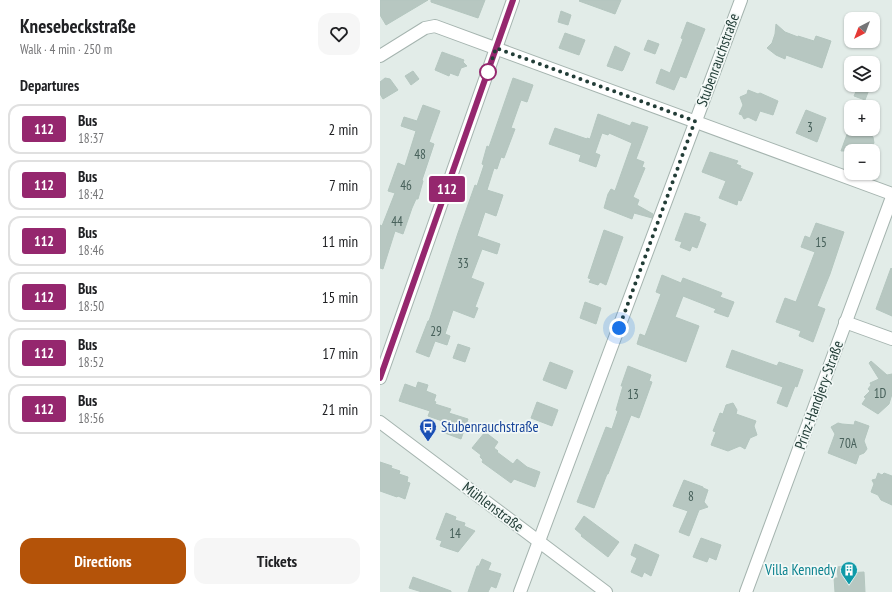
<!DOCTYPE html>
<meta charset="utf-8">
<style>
:root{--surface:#fff;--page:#f6f6f6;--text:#202124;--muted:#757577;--line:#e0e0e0;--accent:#b45309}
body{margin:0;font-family:"PT Sans Narrow",sans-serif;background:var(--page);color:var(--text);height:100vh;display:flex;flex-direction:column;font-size:15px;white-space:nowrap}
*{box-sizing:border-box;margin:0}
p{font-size:13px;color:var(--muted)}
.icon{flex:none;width:22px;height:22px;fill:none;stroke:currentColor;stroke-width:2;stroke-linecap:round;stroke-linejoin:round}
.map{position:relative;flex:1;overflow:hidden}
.side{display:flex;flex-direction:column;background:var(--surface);width:380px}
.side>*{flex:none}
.badge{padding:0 8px;border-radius:3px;font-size:14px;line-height:26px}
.needle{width:26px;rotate:222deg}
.controls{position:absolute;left:464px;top:12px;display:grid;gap:8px}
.controls a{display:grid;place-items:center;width:36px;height:36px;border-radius:8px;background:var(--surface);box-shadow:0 1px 3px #0004;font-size:20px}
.you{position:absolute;width:20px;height:20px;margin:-10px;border:3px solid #fff;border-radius:50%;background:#1a73e8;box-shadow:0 0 0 6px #1a73e833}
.map>.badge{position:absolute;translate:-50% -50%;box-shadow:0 0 0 2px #fff}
h2{padding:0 20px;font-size:15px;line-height:36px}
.round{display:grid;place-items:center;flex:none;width:42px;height:42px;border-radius:12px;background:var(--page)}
.overview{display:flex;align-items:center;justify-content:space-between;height:68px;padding:0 20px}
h1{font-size:19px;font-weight:800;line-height:30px}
.primary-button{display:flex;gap:8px;margin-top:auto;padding:8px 20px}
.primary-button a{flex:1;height:46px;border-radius:12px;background:var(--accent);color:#fff;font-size:16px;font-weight:800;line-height:46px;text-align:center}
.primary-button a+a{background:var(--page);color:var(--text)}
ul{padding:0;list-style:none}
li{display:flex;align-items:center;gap:12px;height:50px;margin:0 8px 6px;padding:0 12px;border:2px solid var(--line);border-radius:12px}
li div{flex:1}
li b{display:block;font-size:15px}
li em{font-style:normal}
li .badge{min-width:44px;font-weight:700;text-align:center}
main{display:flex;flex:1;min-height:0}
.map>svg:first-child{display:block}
</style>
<main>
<section class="side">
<div class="overview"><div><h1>Knesebeckstraße</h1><p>Walk · 4 min · 250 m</p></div><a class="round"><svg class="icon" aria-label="heart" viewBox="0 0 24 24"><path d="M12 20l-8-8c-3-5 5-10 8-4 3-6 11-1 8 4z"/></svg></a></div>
<h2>Departures</h2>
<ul>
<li><span class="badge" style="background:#95276e;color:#fff">112</span><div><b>Bus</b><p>18:37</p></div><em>2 min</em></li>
<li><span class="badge" style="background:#95276e;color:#fff">112</span><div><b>Bus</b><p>18:42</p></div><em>7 min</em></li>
<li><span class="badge" style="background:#95276e;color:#fff">112</span><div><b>Bus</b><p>18:46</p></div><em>11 min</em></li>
<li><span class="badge" style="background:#95276e;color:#fff">112</span><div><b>Bus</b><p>18:50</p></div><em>15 min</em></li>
<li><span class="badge" style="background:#95276e;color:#fff">112</span><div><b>Bus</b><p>18:52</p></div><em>17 min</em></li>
<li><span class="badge" style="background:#95276e;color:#fff">112</span><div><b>Bus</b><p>18:56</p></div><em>21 min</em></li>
</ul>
<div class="primary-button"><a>Directions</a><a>Tickets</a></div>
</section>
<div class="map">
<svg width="512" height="592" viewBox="0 0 512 592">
<rect width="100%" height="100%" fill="#e2ece8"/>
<g fill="#b7c7c1" stroke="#b4c6bf">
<path d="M0 0H48L6 25 0 15Z"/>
<path d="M51 0H105L98 18 51 2Z"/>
<path d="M200 0H241L235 14 199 1Z"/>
<path d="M181 11 191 15 188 25 178 22Z"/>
<path d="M307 22 325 29 306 78 300 76 294 90 276 83 281 69 290 73 303 39 301 38Z"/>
<path d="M396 24 405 32 418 37V36L434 41 436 36 451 41 442 68 406 55 405 59 396 55 387 48 392 43 395 34Z"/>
<path d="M185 33 205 40 199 55 179 48Z"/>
<path d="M268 40 279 44 275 54 264 50Z"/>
<path d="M235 46 250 53 243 70 242 71 227 66Z"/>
<path d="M62 52 84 60 83 62 87 66 81 68 78 76 70 73 69 76 55 70Z"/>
<path d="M33 71 39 79 31 85 25 76Z"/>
<path d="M5 78 10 79 18 90 3 99 0 94V82Z"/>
<path d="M133 78 153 85 147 102 141 100 131 128 135 129 124 158 121 157 117 169 114 168 107 190 123 195 116 216 105 212 97 236 120 244 117 254 102 249 91 278 104 283 95 307 98 308 94 318 73 310 65 334 70 336 67 345 55 341 49 357 36 352 48 321H49L78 233 95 185 97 186 104 165 102 164 107 146 109 147Z"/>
<path d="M479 85H484L490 87 485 100 474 96Z"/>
<path d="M368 90 378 94 380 93 398 101 393 115 380 111 376 121 368 117 364 119 362 115 359 114 363 105 360 97 367 94Z"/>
<path d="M43 105 60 111 49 142 54 144 42 180 43 181 38 199H36L32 208 23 234 15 231 3 269 0 268V225L2 226 15 193 8 191 18 163 25 166 36 131 21 126 24 117 37 121Z"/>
<path d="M426 110 446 118 437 142 416 133Z"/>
<path d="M218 114 250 126 252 122 268 127 256 159 264 162 262 167 265 168 253 197 259 200 257 205 273 214 272 218 254 213 252 219 224 208 228 194 231 189 235 191 252 143 229 133 228 135 222 133 215 153 220 155 216 167 199 161 201 155 169 144 175 128 207 139V138L210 139Z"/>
<path d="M469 129 478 132 479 130 483 131 484 129 493 133 492 137H493L494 143 490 148 488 147 487 151H461Z"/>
<path d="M330 152 358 161 356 164 361 166 360 168 373 173 361 201 358 200 357 205 339 198 346 181 322 172Z"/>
<path d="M305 213 320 217 319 221 326 224 317 248 312 246 310 251 300 247 302 242 295 240Z"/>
<path d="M436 223 464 232 450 274 437 306 445 309 433 342 419 336 421 331 396 322 405 298 416 302 435 252 421 247 425 236 430 238Z"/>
<path d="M224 230 243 237 226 285 220 282 218 285 209 282 211 279 208 278Z"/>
<path d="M511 268 512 269V316L496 309Z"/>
<path d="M282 275 301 283 303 278 342 293 340 297 354 302 348 317 334 312 336 309 303 296 295 317 319 326 306 362 257 344 260 334 265 336 281 294 276 292Z"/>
<path d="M205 302 221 308 216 324 200 318Z"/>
<path d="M78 344 90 348 85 362 73 358Z"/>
<path d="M352 350 397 366 399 362 423 370 417 387 415 386 407 407 397 403 403 387 346 367Z"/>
<path d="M491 361 507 375 512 374V394L509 404 498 414 482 404 486 398 484 397 490 391 488 389 491 385 490 383 499 379 489 363Z"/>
<path d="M170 362 193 371 186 389 163 380Z"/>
<path d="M248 366 271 375 269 381 272 382 259 418 251 415 228 474H227L214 508 197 502 226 427 232 429 238 411 236 410 243 386H241Z"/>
<path d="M38 382 48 385 46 391 56 395 54 401 56 402 55 404 71 409 69 413 88 419 81 439 62 432 65 422 48 416 50 411 19 401 25 384 36 388Z"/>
<path d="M157 402 178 410 172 426 151 418Z"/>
<path d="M353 403 357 410 356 414 376 421 374 426 377 435 370 438 365 449 360 446 348 451 331 445 336 432 333 431 340 413 343 414 346 405Z"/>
<path d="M475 421 489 426 484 441 487 449 484 453 479 455 476 464 448 453 455 434 451 427 458 423 462 424 474 425Z"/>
<path d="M105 432 118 442 114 448 118 451 117 452 133 464 137 459 147 467 160 472 155 487 134 479 131 483 102 462 103 460 100 457 101 455 92 448Z"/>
<path d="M0 462 12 466 11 468 20 471 19 474 28 477 27 482 30 483 25 499 18 496 17 497 0 491Z"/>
<path d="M498 473 502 475 504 473 512 476V505L501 500 498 495 491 492 494 484 492 480 496 479Z"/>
<path d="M304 480 323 487V488L328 490 324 502 328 507 319 510 309 536 299 532 308 511 293 506Z"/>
<path d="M66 513 76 517 75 520 85 523 84 526 95 531 78 552 60 546 62 541 56 539Z"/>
<path d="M204 516 239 542 228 557 201 536 202 535 195 529Z"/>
<path d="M321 538 341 545 336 560 329 557 327 562 313 557Z"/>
<path d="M255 544 279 555 271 576 264 572 262 577 251 572 257 558 251 555Z"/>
<path d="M102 559 111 563 108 570 121 574 116 588 111 586 108 592H88L97 566H99Z"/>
<path d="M467 566 468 573 484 572 485 592H455L454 578H458L457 567Z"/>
<path d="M33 577 71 591V592H42L29 588Z"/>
</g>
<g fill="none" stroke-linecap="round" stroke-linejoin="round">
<g stroke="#a5b4af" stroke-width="14">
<g id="minor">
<path d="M0 56 45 28 55 26 512 194"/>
<path d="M465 322 512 339"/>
<path d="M140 592 361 0"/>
<path d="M366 592 512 197"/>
</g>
</g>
<g stroke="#a5b4af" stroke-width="14">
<g id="tertiary">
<path d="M0 378 133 0"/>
<path d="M0 422 226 592"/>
</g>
</g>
<use href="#minor" stroke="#fff" stroke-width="12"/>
<use href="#tertiary" stroke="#fff" stroke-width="12"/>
</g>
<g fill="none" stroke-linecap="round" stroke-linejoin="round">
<g stroke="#fff" stroke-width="9">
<path id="line" d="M0 378 133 0"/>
</g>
<use href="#line" stroke="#95276e" stroke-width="6"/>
<path stroke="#223d37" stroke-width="4" stroke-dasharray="0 7.2" d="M108 72 116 48 315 121 239 328"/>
</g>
<defs>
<g id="bus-pin" transform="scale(0.9)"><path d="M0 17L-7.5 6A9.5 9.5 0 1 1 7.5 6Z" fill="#1a4fb4" stroke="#f2f8f6"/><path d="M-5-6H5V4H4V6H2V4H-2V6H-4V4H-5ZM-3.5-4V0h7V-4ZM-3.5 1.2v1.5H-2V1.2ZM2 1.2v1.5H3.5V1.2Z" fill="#fff"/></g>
<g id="building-pin" transform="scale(0.9)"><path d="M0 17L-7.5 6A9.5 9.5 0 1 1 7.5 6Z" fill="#0f9aa8" stroke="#f2f8f6"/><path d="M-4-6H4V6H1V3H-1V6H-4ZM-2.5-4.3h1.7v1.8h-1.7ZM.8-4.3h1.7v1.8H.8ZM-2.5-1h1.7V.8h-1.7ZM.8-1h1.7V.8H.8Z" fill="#fff"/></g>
</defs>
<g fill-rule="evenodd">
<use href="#bus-pin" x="48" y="427"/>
<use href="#building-pin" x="469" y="570"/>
</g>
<circle fill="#fff" stroke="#95276e" stroke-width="2" cx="108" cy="72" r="8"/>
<g text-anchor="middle" stroke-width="3.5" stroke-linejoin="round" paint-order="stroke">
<g font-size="13" fill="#47605a">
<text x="430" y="132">3</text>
<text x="40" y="159">48</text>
<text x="26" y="190">46</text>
<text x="17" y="226">44</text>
<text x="441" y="247">15</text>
<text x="83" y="268">33</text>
<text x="56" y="336">29</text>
<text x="500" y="398">1D</text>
<text x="253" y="399">13</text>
<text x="468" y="448">70A</text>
<text x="311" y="501">8</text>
<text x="75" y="538">14</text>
</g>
<g font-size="15" fill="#223d37" stroke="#f2f8f6">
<text transform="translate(338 60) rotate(-70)" y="5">Stubenrauchstraße</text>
<text transform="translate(439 395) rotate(-70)" y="5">Prinz-Handjery-Straße</text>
<text transform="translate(113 507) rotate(37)" y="5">Mühlenstraße</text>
</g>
<g font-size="15" fill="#164399" stroke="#f2f8f6" text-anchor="start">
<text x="61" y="432">Stubenrauchstraße</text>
</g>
<g font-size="15" fill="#0d838f" stroke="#f2f8f6" text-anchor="end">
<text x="456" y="575">Villa Kennedy</text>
</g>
</g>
</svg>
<div class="controls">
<a><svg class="needle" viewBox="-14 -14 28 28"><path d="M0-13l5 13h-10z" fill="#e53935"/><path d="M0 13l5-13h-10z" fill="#757577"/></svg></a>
<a><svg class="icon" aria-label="layers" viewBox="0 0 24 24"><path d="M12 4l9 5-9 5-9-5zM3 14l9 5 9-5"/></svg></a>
<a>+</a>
<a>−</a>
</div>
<div class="you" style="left:239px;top:328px"></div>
<b class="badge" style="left:67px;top:189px;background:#95276e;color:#fff">112</b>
</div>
</main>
